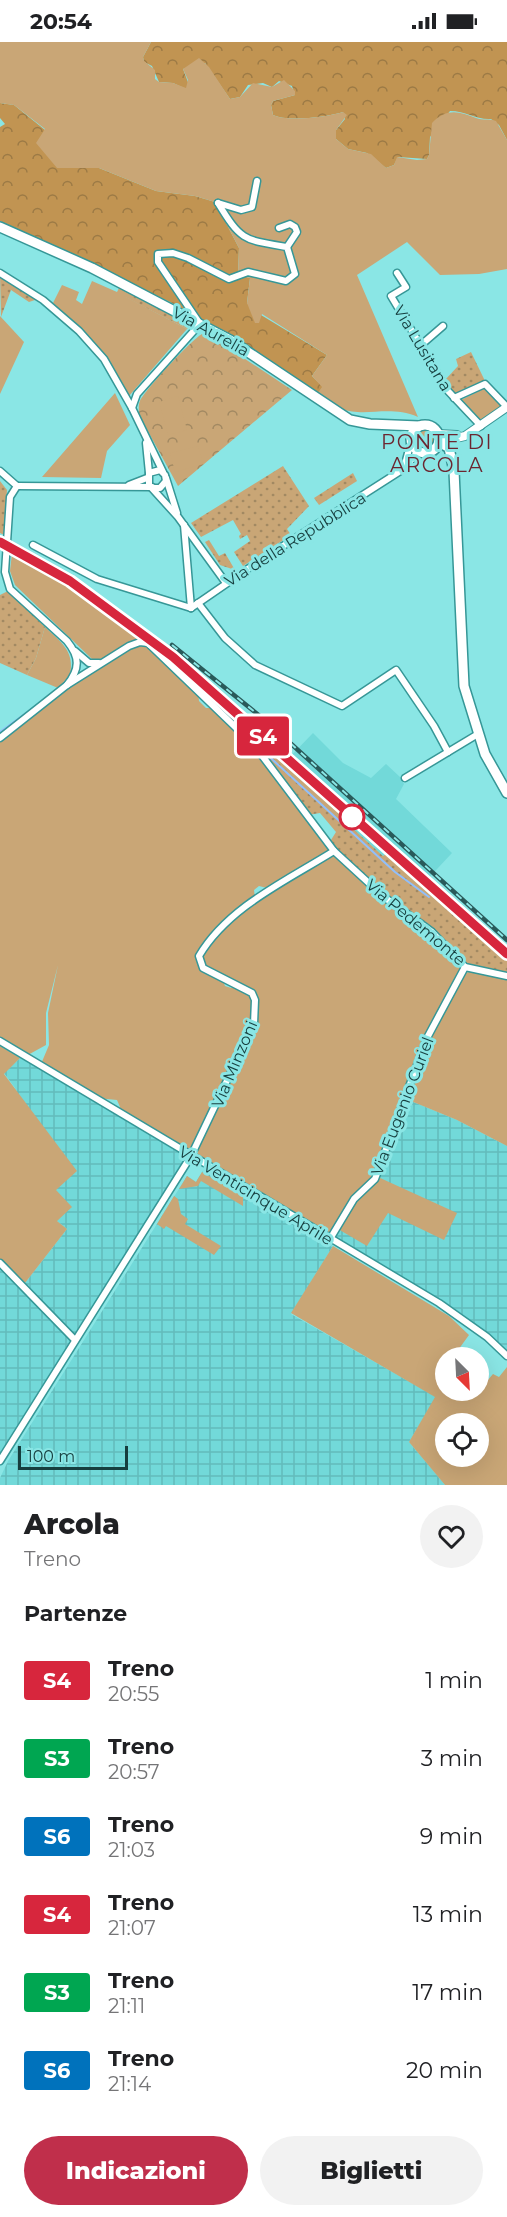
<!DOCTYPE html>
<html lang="it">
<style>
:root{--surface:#fff;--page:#f2f2f2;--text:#202124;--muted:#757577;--accent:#c02f4b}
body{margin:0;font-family:Montserrat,sans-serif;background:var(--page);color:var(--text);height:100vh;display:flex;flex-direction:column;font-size:22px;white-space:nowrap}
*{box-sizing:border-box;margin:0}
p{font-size:20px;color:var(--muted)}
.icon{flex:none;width:33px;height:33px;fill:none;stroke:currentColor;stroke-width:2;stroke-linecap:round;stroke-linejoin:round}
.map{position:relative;height:1443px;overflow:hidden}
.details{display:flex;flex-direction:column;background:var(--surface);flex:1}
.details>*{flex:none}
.badge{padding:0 12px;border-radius:4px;font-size:21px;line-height:39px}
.needle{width:39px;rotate:156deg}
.controls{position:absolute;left:435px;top:1305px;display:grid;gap:12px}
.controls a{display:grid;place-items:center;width:54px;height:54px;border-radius:50%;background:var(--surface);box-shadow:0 6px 24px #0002;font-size:30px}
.scale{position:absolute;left:18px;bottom:15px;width:110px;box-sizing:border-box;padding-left:6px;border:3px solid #163e3e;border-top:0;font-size:16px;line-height:21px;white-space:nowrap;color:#163e3e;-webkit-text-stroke:4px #8ae6e5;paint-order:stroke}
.map>.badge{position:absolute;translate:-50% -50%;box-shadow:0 0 0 3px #fff}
h2{padding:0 24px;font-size:22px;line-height:54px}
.round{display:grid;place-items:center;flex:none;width:63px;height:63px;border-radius:32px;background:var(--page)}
.head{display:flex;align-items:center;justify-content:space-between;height:102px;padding:0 24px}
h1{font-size:28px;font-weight:800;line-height:45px}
.button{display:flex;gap:12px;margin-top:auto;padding:12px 24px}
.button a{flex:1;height:69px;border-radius:36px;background:var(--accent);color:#fff;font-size:24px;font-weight:800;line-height:69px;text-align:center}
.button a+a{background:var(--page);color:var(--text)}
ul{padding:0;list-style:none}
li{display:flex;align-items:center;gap:18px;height:78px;padding:0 24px}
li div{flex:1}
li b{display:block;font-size:22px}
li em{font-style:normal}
li .badge{min-width:66px;font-weight:700;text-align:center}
.status{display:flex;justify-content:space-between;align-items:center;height:42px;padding:0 30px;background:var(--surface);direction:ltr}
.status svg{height:16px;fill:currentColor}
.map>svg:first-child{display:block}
</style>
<div class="status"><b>20:54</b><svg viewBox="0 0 49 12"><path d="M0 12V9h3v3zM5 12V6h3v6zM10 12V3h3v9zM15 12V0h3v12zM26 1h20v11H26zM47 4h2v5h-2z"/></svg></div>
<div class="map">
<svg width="507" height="1443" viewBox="0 0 507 1443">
<defs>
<pattern id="industrial-grid" width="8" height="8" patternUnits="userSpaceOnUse" patternTransform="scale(1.5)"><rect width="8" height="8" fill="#72d9d9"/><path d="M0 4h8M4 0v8" fill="none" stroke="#62bbbb"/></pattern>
<pattern id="grass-dots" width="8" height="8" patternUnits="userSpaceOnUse" patternTransform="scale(1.5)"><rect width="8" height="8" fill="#c9a676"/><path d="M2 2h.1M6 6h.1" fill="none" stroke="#a28962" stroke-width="1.8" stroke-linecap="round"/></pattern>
<pattern id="forest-crowns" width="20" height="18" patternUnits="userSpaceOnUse" patternTransform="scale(1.5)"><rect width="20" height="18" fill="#c19452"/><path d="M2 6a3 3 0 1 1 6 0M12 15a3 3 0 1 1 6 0" fill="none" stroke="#9c7a45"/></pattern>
<pattern id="park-crowns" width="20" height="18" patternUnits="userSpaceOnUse" patternTransform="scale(1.5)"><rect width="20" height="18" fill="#c9a676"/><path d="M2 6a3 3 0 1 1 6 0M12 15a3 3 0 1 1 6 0" fill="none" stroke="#a28962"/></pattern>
</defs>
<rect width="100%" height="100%" fill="#8ae6e5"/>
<path fill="#72d9d9" d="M313 691 343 721 371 736 386 722 400 735 404 742 396 757 452 811 422 843 385 812 383 814 338 774 342 770 286 719Z"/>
<g fill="url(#industrial-grid)">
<path d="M20 1016H25L188 1114 0 1415V1217L25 1241 67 1187 57 1179 56 1148 15 1046 4 1031Z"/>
<path d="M406 1057 457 1078 507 1104V1309L465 1274 442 1258 333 1196 377 1138Z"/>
<path d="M205 1125 333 1204 291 1272 436 1355 409 1400 445 1443H0V1436L8 1419 187 1134 196 1140Z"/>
</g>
<g fill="url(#grass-dots)">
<path d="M0 233 38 257 29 260 11 248 1 275Z"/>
<path d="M127 248 191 283 187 287 123 254Z"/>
<path d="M471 310 485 339 455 354 447 347 445 338 458 324 456 317Z"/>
<circle cx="425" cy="397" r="14"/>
<path d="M283 424 309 464 287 487 291 493 243 524 234 510 250 499 247 493 240 497 239 494 241 492 233 478 201 495 191 481Z"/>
<path d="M353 431 357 439 319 463 314 456Z"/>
<path d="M0 439 7 448 4 493 0 491Z"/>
<path d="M209 498 219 514 225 511 235 528 220 523 205 500Z"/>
<path d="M8 549 45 585 36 616 27 633 0 621V553Z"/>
<path d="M209 651 342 770 339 774 383 814 386 812 507 916V931L466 922 443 897 385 854 338 811 331 798 336 790 320 771 308 773 206 654Z"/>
</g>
<g fill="url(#forest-crowns)">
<path d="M151 0H507V98L499 83 491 77C476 78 466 69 450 69L430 95 429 113 427 117 398 115 394 123 386 126 367 111 348 107 336 97V88L345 77 343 70C328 75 287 80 273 73L271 63 273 59 295 53 292 44 279 39 272 45 263 41 248 43 240 55 230 57 205 21 183 27 189 43 186 47 173 41 159 40 152 24 144 20 143 15Z"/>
<path d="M0 61 14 63 45 88 57 125 99 126 156 149 195 154 215 160 239 206 238 233 250 236 247 261 261 273 327 313 312 334 323 345 318 351 241 299 170 260 0 179V85L5 82 0 76Z"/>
</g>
<path fill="url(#park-crowns)" d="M202 292 209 293 292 348 178 444 139 373C139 369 138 363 140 359 145 348 191 298 202 292Z"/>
<g fill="#c9a676" fill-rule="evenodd">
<path d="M0 0H151L143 15 144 19 155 28V37L159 40 173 41 186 46 188 38 183 27 199 16 209 25 230 57 240 55 253 41 272 45 284 38 295 49V53L273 59 271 63 273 73C287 80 328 75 343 70L347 73 336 88V97L348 107 371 112 386 126 394 123 397 115 417 118 427 117 429 113 432 81C446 66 459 69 476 76 483 79 489 76 496 79L507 98V227L479 232 440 233 407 200 357 233 418 375C380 359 352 386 318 351L322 345 312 334 327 313 262 272 259 281H255L247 261 250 236 238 233 239 206 215 160 195 154 156 149 99 126H57L36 101 45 87 14 63 0 61Z"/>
<path d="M92 239 117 250 120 244 127 248 124 254 187 287 129 354 91 298 53 261 62 243 79 250 76 258 82 262Z"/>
<path d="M0 274 24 300 0 352Z"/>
<path d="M487 345 503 363 479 380 459 359Z"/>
<path d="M115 351 130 383 107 409 101 436 42 435Z"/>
<path d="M178 354 187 388 168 393 159 360Z"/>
<path d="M198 404 203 422 175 430 170 411Z"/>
<path d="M12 511 74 545 143 596C126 602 111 617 93 618L15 543 10 529Z"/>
<path d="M45 585C61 600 75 609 70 633L58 646 27 633 36 616Z"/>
<path d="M144 601 198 650 199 659 206 666H215L253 704 332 809 271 847 259 844 254 848 255 856 197 914 202 927 223 938 225 944 231 946 236 944C258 956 254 959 253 982L191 1113 117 1069 120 1065 117 1058 97 1056 41 1022 49 1003 48 971 58 923 46 971V1003L26 1014 0 998V698L68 644 129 605Z"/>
<path d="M334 811 432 891 464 925 426 995 371 1136 329 1195 193 1114 255 983 253 951 204 925 200 915C229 866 287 839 334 811Z"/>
<path d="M476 929 507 936V1104L457 1078 406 1057 429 997 464 931Z"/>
<path d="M0 1004 20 1016 4 1032 77 1129 56 1148 72 1165 57 1179 67 1187 25 1241 0 1217Z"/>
<path d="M202 1130 243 1154V1164L201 1139 198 1144 179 1147 187 1134 196 1140Z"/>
<path d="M378 1135 457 1171 444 1198 388 1171 367 1204 338 1187 356 1158Z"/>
<path d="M174 1154 178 1157 181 1172 188 1177 185 1182 221 1204 214 1213 166 1184 164 1187 157 1182Z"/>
<path d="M333 1204 449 1274 469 1293 453 1315 446 1316V1348H478L479 1333 487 1339 493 1332 499 1335 507 1325V1443H445L409 1400 435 1355 291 1271ZM446 1382H478V1414H446Z"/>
</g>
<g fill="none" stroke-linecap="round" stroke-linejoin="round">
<g stroke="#90bffb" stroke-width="2">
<path d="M0 690 40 661"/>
<path d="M262 708 395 830 429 855"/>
</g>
<g stroke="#369797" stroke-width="9">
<g id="minor">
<path d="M218 161 241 168 252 165 257 139"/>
<path d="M279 186 290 182 295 185 297 190 287 205"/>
<path d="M0 231 43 258 79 289 104 317 132 366 163 430"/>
<path d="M397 231 406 245 391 254 448 349 481 384"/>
<path d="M421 303 443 284"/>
<path d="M454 356 485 342 507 365"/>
<path d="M132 366 137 352 200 282 158 220V212L173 211 188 216 229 237 248 230 286 239 295 232 287 205C244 198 241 199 218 161"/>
<path d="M146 401 149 431"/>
<path d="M405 422 411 400"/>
<path d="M0 429 17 444"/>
<path d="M166 436 177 471"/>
<path d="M129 443 147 436"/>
<path d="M17 444 152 445"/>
<path d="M154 446H160L166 439 165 433 160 428 149 431V443L178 475 226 541"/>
<path d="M184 483 191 566"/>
<path d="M33 503 97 537 191 566"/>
<path d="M198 561 225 596 255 623 342 664 396 628 434 684 448 710"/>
<path d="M191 566 258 520 405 426 418 409"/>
<path d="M75 609 89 621H99"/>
<path d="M67 643 129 604 140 600 148 601 254 703 334 809 384 855 432 890 465 925 507 934"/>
<path d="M0 696 67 643C80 627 80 615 67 599L10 547 5 530 10 455 17 444"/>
<path d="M405 736 478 692"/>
<path d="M0 999 439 1261 487 1295 507 1314"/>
<path d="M330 1197 354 1157 375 1137 427 996 465 925"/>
<path d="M0 1221 75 1298"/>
<path d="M0 1419 191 1114 254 982 255 958 252 951 203 926 199 914C228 865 286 839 334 809"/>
</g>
</g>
<g stroke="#369797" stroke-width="10">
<g id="tertiary">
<path d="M438 392 457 393"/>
<path d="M439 400 465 394 507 365"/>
</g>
</g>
<g stroke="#369797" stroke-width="12">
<g id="primary">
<path d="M0 185 92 226 230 298 350 378 370 382 419 384"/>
<circle cx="425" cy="397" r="14"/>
<path d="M439 400 449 406 454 429 464 644 485 712 507 751"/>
</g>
</g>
<use href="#minor" stroke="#fff" stroke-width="6"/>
<use href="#tertiary" stroke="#fff" stroke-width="8"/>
<use href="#primary" stroke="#fff" stroke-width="9"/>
<g stroke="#295a5a" stroke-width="4.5">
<g id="rail">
<path d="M0 500 70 539 173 615 507 912"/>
<path d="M172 603 266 679 507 898"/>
</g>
</g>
<use href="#rail" stroke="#8ae6e5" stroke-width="2" stroke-dasharray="7" stroke-linecap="butt"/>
</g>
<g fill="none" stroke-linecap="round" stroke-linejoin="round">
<g stroke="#fff" stroke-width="14">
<path id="line" d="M0 500 70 539 173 615 507 912"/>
</g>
<use href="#line" stroke="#d7263d" stroke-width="9"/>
</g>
<circle fill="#fff" stroke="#d7263d" stroke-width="3" cx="352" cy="775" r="12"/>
<g text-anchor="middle" stroke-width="6" stroke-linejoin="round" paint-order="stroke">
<g font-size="16" fill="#163e3e" stroke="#8ae6e5">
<text transform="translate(211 289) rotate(29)" y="6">Via Aurelia</text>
<text transform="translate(423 306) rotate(59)" y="6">Via Lusitana</text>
<text transform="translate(295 497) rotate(-32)" y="6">Via della Repubblica</text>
<text transform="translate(416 880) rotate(40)" y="6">Via Pedemonte</text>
<text transform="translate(234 1022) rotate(-67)" y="6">Via Minzoni</text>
<text transform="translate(402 1064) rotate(-69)" y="6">Via Eugenio Curiel</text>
<text transform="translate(256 1153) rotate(31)" y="6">Via Venticinque Aprile</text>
</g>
<g font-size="20" letter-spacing="1.5" fill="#6c2630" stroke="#8ae6e5">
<text x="437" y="407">PONTE DI<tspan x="437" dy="23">ARCOLA</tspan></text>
</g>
</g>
</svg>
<div class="controls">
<a><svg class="needle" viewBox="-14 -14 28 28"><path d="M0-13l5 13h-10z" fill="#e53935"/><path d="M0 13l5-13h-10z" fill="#757577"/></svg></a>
<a><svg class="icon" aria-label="locate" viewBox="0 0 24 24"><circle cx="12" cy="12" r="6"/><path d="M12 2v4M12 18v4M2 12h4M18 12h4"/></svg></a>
</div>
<div class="scale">100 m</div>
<b class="badge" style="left:263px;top:694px;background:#d7263d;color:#fff">S4</b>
</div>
<section class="details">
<div class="head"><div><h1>Arcola</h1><p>Treno</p></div><a class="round"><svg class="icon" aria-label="heart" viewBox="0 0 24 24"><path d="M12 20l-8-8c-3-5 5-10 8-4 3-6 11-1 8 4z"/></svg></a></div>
<h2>Partenze</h2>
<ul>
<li><span class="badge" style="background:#d7263d;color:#fff">S4</span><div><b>Treno</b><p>20:55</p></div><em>1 min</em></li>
<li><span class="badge" style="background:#00a651;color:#fff">S3</span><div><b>Treno</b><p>20:57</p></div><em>3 min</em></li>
<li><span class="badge" style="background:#0072bc;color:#fff">S6</span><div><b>Treno</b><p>21:03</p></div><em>9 min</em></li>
<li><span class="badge" style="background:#d7263d;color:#fff">S4</span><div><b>Treno</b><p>21:07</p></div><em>13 min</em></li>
<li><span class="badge" style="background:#00a651;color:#fff">S3</span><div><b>Treno</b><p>21:11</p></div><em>17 min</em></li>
<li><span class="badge" style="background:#0072bc;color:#fff">S6</span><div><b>Treno</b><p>21:14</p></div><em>20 min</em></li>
</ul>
<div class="button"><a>Indicazioni</a><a>Biglietti</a></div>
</section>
